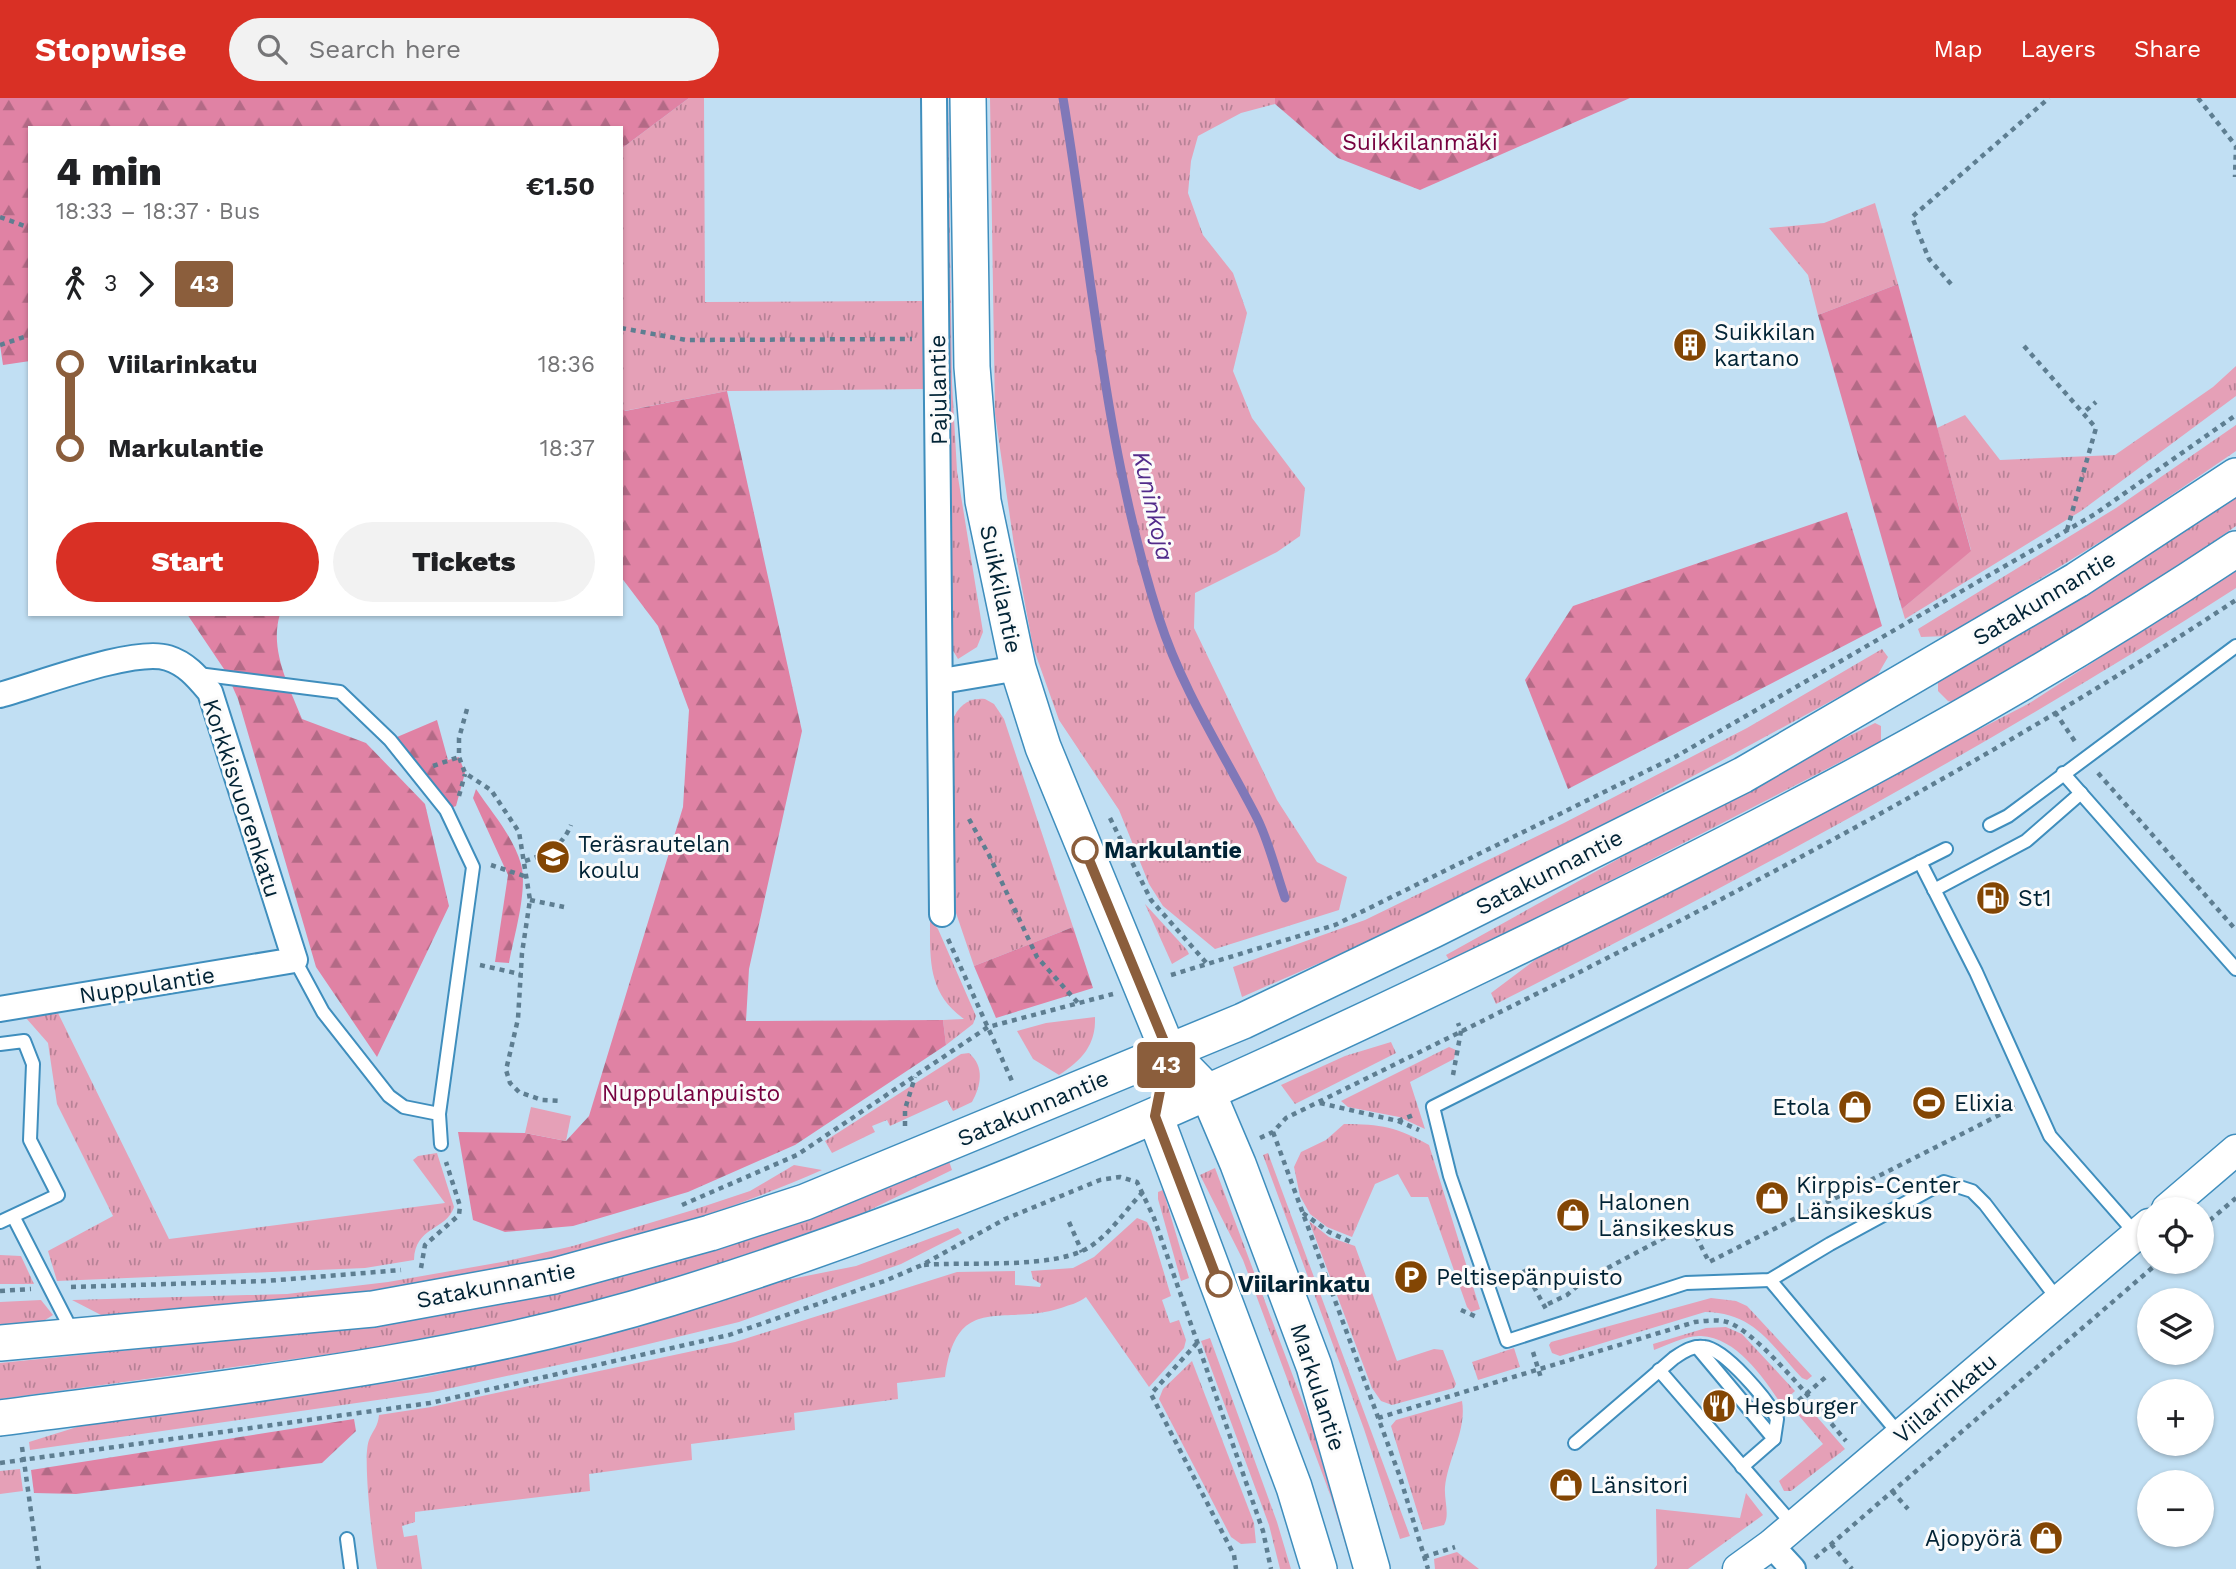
<!DOCTYPE html>
<meta charset="utf-8">
<style>
:root{--surface:#fff;--page:#f2f2f2;--text:#202124;--muted:#757577;--accent:#d93025}
body{margin:0;font-family:"Work Sans",sans-serif;background:var(--page);color:var(--text);height:100vh;display:flex;flex-direction:column;font-size:26px;white-space:nowrap}
*{box-sizing:border-box;margin:0}
p{font-size:23px;color:var(--muted)}
.icon{flex:none;width:38px;height:38px;fill:none;stroke:currentColor;stroke-width:2;stroke-linecap:round;stroke-linejoin:round}
.map{position:relative;flex:1;overflow:hidden}
.details{position:absolute;left:28px;top:28px;width:595px;height:490px;display:flex;flex-direction:column;background:var(--surface);border-radius:0px;box-shadow:0 2px 5px #0004}
.details>*{flex:none}
.badge{padding:0 14px;border-radius:5px;font-size:24px;line-height:46px}
.controls{position:absolute;left:2137px;top:1099px;display:grid;gap:14px}
.controls a{display:grid;place-items:center;width:77px;height:77px;border-radius:50%;background:var(--surface);box-shadow:0 2px 5px #0004;font-size:35px}
.map>.badge{position:absolute;translate:-50% -50%;box-shadow:0 0 0 4px #fff}
.legs{display:flex;align-items:center;gap:10px;height:77px;padding:0 28px;font-size:23px}
.legs p{margin-inline-start:auto}
.overview{display:flex;align-items:center;justify-content:space-between;height:119px;padding:0 28px}
h1{font-size:38px;font-weight:800;line-height:52px}
.cta{display:flex;gap:14px;margin-top:auto;padding:14px 28px}
.cta a{flex:1;height:80px;border-radius:42px;background:var(--accent);color:#fff;font-size:28px;font-weight:800;line-height:80px;text-align:center}
.cta a+a{background:var(--page);color:var(--text)}
ul{padding:0 28px;list-style:none}
li{display:flex;align-items:center;gap:24px;height:84px;font-size:26px}
li i{display:grid;place-items:center;width:10px;height:100%;margin:0 9px;background:currentColor}
li i::after{content:'';width:18px;height:18px;margin:-9px;border:5px solid;border-radius:50%;background:var(--surface)}
li p{margin-inline-start:auto}
li:first-child i{background:linear-gradient(#0000 50%,currentColor 0)}
li:last-child i{background:linear-gradient(currentColor 50%,#0000 0)}
header{display:flex;align-items:center;gap:42px;box-sizing:border-box;height:98px;padding:0 35px;background:var(--accent);color:#fff}
header strong{font-size:33px}
nav{display:flex;gap:38px;margin-inline-start:auto;font-size:24px}
.search{width:490px;height:63px;background:var(--page);display:flex;align-items:center;gap:18px;box-sizing:border-box;padding:0 24px;border-radius:38px;color:var(--muted);font-size:26px}
.map>svg:first-child{display:block}
</style>
<header>
<strong>Stopwise</strong>
<div class="search"><svg class="icon" aria-label="search" viewBox="0 0 24 24"><circle cx="10" cy="10" r="6"/><path d="M15 15l6 6"/></svg>Search here</div>
<nav><a>Map</a><a>Layers</a><a>Share</a></nav>
</header>
<div class="map">
<svg width="2236" height="1471" viewBox="0 0 2236 1471">
<defs>
<pattern id="grass-tufts" width="24" height="20" patternUnits="userSpaceOnUse" patternTransform="scale(1.75)"><rect width="24" height="20" fill="#e5a0b7"/><path d="M3 7l-1-3M5 7V3M7 7l1-3M15 17l-1-3M17 17v-4M19 17l1-3" fill="none" stroke="#b78296"/></pattern>
<pattern id="forest-firs" width="22" height="20" patternUnits="userSpaceOnUse" patternTransform="scale(1.75)"><rect width="22" height="20" fill="#e082a4"/><path d="M5 1l3.5 6h-7zM16 11l3.5 6h-7z" fill="#b36a86"/></pattern>
</defs>
<rect width="100%" height="100%" fill="#c1dff3"/>
<g fill="url(#grass-tufts)">
<path d="M689 0H704L705 204 924 203 925 291 727 293 624 313 621 310V51Z"/>
<path d="M939 0H948L952 285 957 373 983 534 977 549 958 561 949 546Z"/>
<path d="M990 0H1275V6L1241 15 1198 38 1191 63 1188 95 1203 137 1233 175 1247 215 1233 273 1252 320 1305 390 1300 438 1277 454 1195 495 1194 530 1277 702 1317 764 1347 779 1339 812 1215 851 1163 808 1149 786 1119 712 1059 622 1033 549 1014 447 995 316Z"/>
<path d="M1875 105 1898 186 1818 217 1808 177 1769 130 1824 125Z"/>
<path d="M2236 268V298L2081 413 1905 521 1902 511 1971 452 1937 330 1965 317 2000 362 2115 357 2213 289Z"/>
<path d="M2236 327V353L2129 426 1947 538 1921 539 1918 531 2116 410Z"/>
<path d="M2236 393V428L2099 523 1958 606 1948 603 1938 593V584L2081 498Z"/>
<path d="M2236 472V490C1997 644 1749 778 1496 906L1491 895 1539 859 2028 606Z"/>
<path d="M1882 551 1888 559 1877 578 1583 738 1372 842 1242 899 1233 869 1365 822 1564 725 1747 630Z"/>
<path d="M985 601 994 606 1004 621 1073 829 974 868 955 812 952 623C958 608 969 599 985 601Z"/>
<path d="M1875 625 1881 628V643L1451 865 1446 857 1749 688Z"/>
<path d="M1145 806 1187 852 1189 856 1172 866Z"/>
<path d="M930 822 938 831 976 918 973 926 946 947 943 922 964 921C928 895 930 863 930 822Z"/>
<path d="M58 915 169 1141 445 1105 413 1062 418 1058 437 1055 454 1109C446 1133 415 1128 414 1162L365 1170 57 1183 48 1153 113 1118 57 1006 48 945 26 920Z"/>
<path d="M1095 919C1096 947 1082 962 1059 977L1033 961 1017 933 1046 925Z"/>
<path d="M1391 944 1396 955 1295 1006 1281 987 1345 958Z"/>
<path d="M1449 949 1456 952 1454 961 1410 984 1425 1031 1399 1019 1348 1009 1341 1003Z"/>
<path d="M969 955C985 969 981 988 972 1004L953 1013 947 1002 890 1028 887 1022 872 1028 875 1034 832 1055 825 1043 961 956Z"/>
<path d="M1344 1026C1381 1026 1397 1029 1429 1047L1480 1211 1471 1214 1467 1209 1428 1099H1411L1398 1076 1375 1086 1352 1139 1327 1129 1310 1116 1300 1098 1294 1069 1301 1054 1326 1042Z"/>
<path d="M1268 1055 1410 1438 1400 1441 1364 1331 1263 1057Z"/>
<path d="M949 1063 952 1072 845 1124 701 1173 568 1211 389 1248 0 1301V1265L388 1226 475 1211 628 1176 694 1157Z"/>
<path d="M794 1067 822 1072C684 1133 538 1169 388 1192 300 1206 208 1210 119 1220L101 1217 72 1202 287 1196 388 1184 502 1164 573 1148 693 1112 750 1093Z"/>
<path d="M1215 1070 1333 1385 1360 1471H1353L1331 1399 1243 1162 1200 1077Z"/>
<path d="M1163 1092 1189 1180 1181 1183 1158 1101V1094Z"/>
<path d="M1137 1120 1147 1124 1151 1132 1171 1198 1162 1202 1170 1225 1179 1222 1186 1242 1184 1250 1149 1289 1086 1199C1079 1205 1069 1207 1061 1210 1002 1229 957 1193 945 1279L897 1285 898 1301 794 1315 795 1332 691 1346 692 1362 589 1376 590 1393 415 1414V1424L402 1428 404 1439 417 1437 422 1471H377C373 1449 362 1359 369 1342 373 1332 378 1329 379 1317L431 1309 735 1244 957 1174 1015 1173V1187L1040 1189 1041 1186 1033 1181 1031 1173 1073 1170 1094 1159Z"/>
<path d="M1309 1123 1329 1139 1355 1148 1397 1263 1434 1251 1443 1252 1456 1286 1454 1290 1392 1307 1381 1303 1372 1290Z"/>
<path d="M958 1130 962 1135 901 1166 739 1224 595 1259 433 1294 30 1352 29 1344 93 1324 416 1281 577 1246 781 1183 856 1168Z"/>
<path d="M0 1157 21 1158 34 1186H0Z"/>
<path d="M1711 1200 1736 1203 1747 1208 1812 1278 1807 1282 1802 1280C1770 1246 1755 1215 1705 1214L1560 1258 1552 1255 1549 1247 1551 1244Z"/>
<path d="M41 1202 53 1217 42 1224 0 1227V1204Z"/>
<path d="M1726 1229 1742 1236 1795 1293 1781 1306C1763 1279 1737 1240 1701 1238 1686 1237 1668 1247 1654 1252L1653 1246 1706 1230Z"/>
<path d="M1210 1240 1277 1424 1291 1471H1280L1269 1427 1201 1243Z"/>
<path d="M1514 1250 1520 1269 1478 1282 1472 1264Z"/>
<path d="M1192 1263 1254 1425 1256 1445 1241 1446 1231 1439 1159 1301 1163 1291Z"/>
<path d="M1462 1303C1467 1332 1448 1360 1445 1389 1444 1402 1450 1417 1444 1427L1423 1432 1391 1328 1396 1322Z"/>
<path d="M1804 1304 1845 1351 1791 1393H1784L1779 1383 1823 1346 1795 1313Z"/>
<path d="M20 1371 23 1393 0 1396V1373Z"/>
<path d="M1746 1395 1763 1417 1688 1471H1654L1657 1467 1656 1411 1740 1420Z"/>
<path d="M1457 1454 1479 1471H1435L1434 1461Z"/>
</g>
<g fill="url(#forest-firs)">
<path d="M0 0H689L621 51V30H30V263L3 267 0 247Z"/>
<path d="M1275 0H1630L1420 92 1338 60 1275 6Z"/>
<path d="M1898 186 1971 453 1902 511 1818 217Z"/>
<path d="M727 293 802 633 749 871 746 923 943 922 946 947 795 1047 688 1094 573 1128 505 1134 473 1122 458 1034 525 1035 566 1043 589 1018 683 709 689 612 658 528 621 479V310L625 313Z"/>
<path d="M1847 414 1882 528 1568 691 1525 582 1573 508Z"/>
<path d="M187 516H280C269 552 289 588 302 621L366 645 425 706 449 808 377 959 316 869 238 601 226 574Z"/>
<path d="M437 622 448 662 459 659 465 675 456 708 446 712 390 642Z"/>
<path d="M476 691C492 715 513 738 521 766 528 792 514 838 509 865L495 864 508 777 473 700Z"/>
<path d="M1073 829 1093 890 996 920 974 868Z"/>
<path d="M354 1321 356 1333 322 1365 76 1396 34 1395 31 1372Z"/>
</g>
<path fill="#e5a0b7" d="M531 1009 571 1018 566 1043 525 1035Z"/>
<g fill="none" stroke-linecap="round" stroke-linejoin="round">
<path stroke="#8078b8" stroke-width="9" d="M1063 0C1092 173 1105 353 1159 520 1182 592 1223 654 1257 720 1269 744 1276 774 1285 800"/>
<g stroke="#3f8ebd" stroke-width="16">
<g id="service">
<path d="M198 576 340 594 390 642 446 712 473 769 439 1016"/>
<path d="M2063 675 2236 871"/>
<path d="M1990 727 2008 718 2236 548"/>
<path d="M1946 751 1433 1009 1450 1078 1507 1243 1686 1185 1770 1182 1830 1146 1944 1084 1972 1093 1985 1106 2059 1203"/>
<path d="M1920 764 1976 874 2050 1038 2137 1137"/>
<path d="M1934 792 2026 743 2081 695"/>
<path d="M295 862 323 914 389 998 404 1009 439 1016 441 1046"/>
<path d="M0 946 24 943 33 966 30 1042 58 1097 0 1124"/>
<path d="M14 1120 73 1235"/>
<path d="M1770 1182 1900 1337"/>
<path d="M1697 1249 1774 1341"/>
<path d="M1659 1272 1794 1428"/>
<path d="M1575 1345 1674 1260C1683 1254 1693 1247 1704 1249 1725 1251 1768 1302 1777 1321L1774 1341 1742 1369"/>
<path d="M347 1441 351 1471"/>
</g>
</g>
<g stroke="#3f8ebd" stroke-width="28">
<g id="minor">
<path d="M934 0 942 816"/>
<path d="M942 583 1018 570"/>
<path d="M0 597C37 587 135 549 168 560 187 566 198 580 210 594L295 862 0 911"/>
<path d="M1771 1447 1793 1471"/>
</g>
</g>
<g stroke="#3f8ebd" stroke-width="33">
<g id="tertiary">
<path d="M2167 1111 2236 1052"/>
<path d="M1738 1471 1771 1447 2149 1126"/>
</g>
</g>
<g stroke="#3f8ebd" stroke-width="38">
<g id="secondary">
<path d="M968 0 972 269 983 403 1018 570 1043 649 1168 953 1207 993 1238 1066 1314 1268 1372 1471"/>
<path d="M1155 1018 1294 1389 1319 1471"/>
<path d="M0 1245 373 1211 554 1178 710 1135 805 1104 1243 923 1433 832 1743 677 2077 482 2236 378"/>
<path d="M0 1320C224 1290 453 1267 670 1200 953 1113 1224 991 1491 862 1747 739 1999 609 2236 451"/>
</g>
</g>
<g stroke="#5e7e91" stroke-width="4.5" stroke-dasharray="5 5" stroke-linecap="butt">
<path d="M2198 0 2236 48 2235 79"/>
<path d="M0 119 30 130"/>
<path d="M1951 186 1929 161 1912 119 2049 0"/>
<path d="M621 230 686 242 912 241"/>
<path d="M0 247 30 237"/>
<path d="M2024 248 2083 315"/>
<path d="M2067 432 2096 330 2083 315 2096 304"/>
<path d="M467 611 459 640V659L465 675 491 692 519 734 530 802 522 855 518 921 506 972 510 985 519 994 542 1002 560 1003"/>
<path d="M2055 614 2076 645"/>
<path d="M433 668 459 659"/>
<path d="M2098 675 2236 832"/>
<path d="M459 698 465 676"/>
<path d="M1110 720 1151 802 1209 868"/>
<path d="M969 721 989 757 1037 859 1078 905"/>
<path d="M525 763C547 756 562 749 571 727"/>
<path d="M491 767 527 779"/>
<path d="M530 802 564 809"/>
<path d="M948 841 1012 983"/>
<path d="M480 867 520 876"/>
<path d="M1171 877 1335 827 1675 659 2095 416 2236 317"/>
<path d="M1453 977 1461 933 1458 925"/>
<path d="M1320 1005 1398 1023 1419 1032"/>
<path d="M1398 1023 1416 1016"/>
<path d="M905 1028V1011L915 979"/>
<path d="M1273 1034 1400 1379 1428 1471"/>
<path d="M1260 1040 1273 1034 1286 1020C1609 861 1934 701 2236 502"/>
<path d="M682 1107 797 1057 988 929 1113 896"/>
<path d="M1303 1115 1329 1134 1353 1145"/>
<path d="M1069 1124 1082 1154"/>
<path d="M2202 1129 2236 1100"/>
<path d="M924 1167C969 1163 1056 1172 1091 1148 1113 1133 1126 1111 1144 1093"/>
<path d="M421 1170 425 1147 459 1117 460 1108 446 1064"/>
<path d="M1524 1171 1546 1211"/>
<path d="M71 1189 266 1183 401 1172"/>
<path d="M0 1193 31 1191"/>
<path d="M1548 1206 1567 1197 1583 1183 1679 1132 1695 1136 1709 1164 2015 1009"/>
<path d="M1461 1212 1479 1220"/>
<path d="M1197 1245 1151 1296 1234 1457 1236 1471"/>
<path d="M1533 1254 1541 1280"/>
<path d="M1791 1309 1827 1278"/>
<path d="M1378 1320 1695 1224C1705 1223 1717 1221 1727 1224 1759 1234 1822 1315 1846 1343"/>
<path d="M22 1349 39 1471"/>
<path d="M0 1365 430 1305 729 1237 887 1182 922 1167 1005 1121 1100 1082 1120 1079 1137 1084 1154 1120 1263 1433 1271 1471"/>
<path d="M1892 1393 1908 1411"/>
<path d="M1831 1446 1852 1471"/>
<path d="M1424 1459 1455 1449"/>
<path d="M1815 1460 2159 1164"/>
</g>
<use href="#service" stroke="#fff" stroke-width="12"/>
<use href="#minor" stroke="#fff" stroke-width="24"/>
<use href="#tertiary" stroke="#fff" stroke-width="30"/>
<use href="#secondary" stroke="#fff" stroke-width="35"/>
</g>
<g fill="none" stroke-linecap="round" stroke-linejoin="round">
<g stroke="#fff" stroke-width="16">
<path id="line-1" d="M1085 752 1168 953 1155 1018 1219 1186"/>
</g>
<use href="#line-1" stroke="#8b5e3c" stroke-width="10"/>
</g>
<defs>
<g id="building-disc" transform="scale(1.75)"><circle r="9.5" fill="#834604" stroke="#fbfbfb"/><path d="M-4-6H4V6H1V3H-1V6H-4ZM-2.5-4.3h1.7v1.8h-1.7ZM.8-4.3h1.7v1.8H.8ZM-2.5-1h1.7V.8h-1.7ZM.8-1h1.7V.8H.8Z" fill="#fff"/></g>
<g id="school-disc" transform="scale(1.75)"><circle r="9.5" fill="#834604" stroke="#fbfbfb"/><path d="M0-5L7-2L0 1L-7-2ZM-4 1L0 2.5L4 1V4Q0 6-4 4Z" fill="#fff"/></g>
<g id="fuel-disc" transform="scale(1.75)"><circle r="9.5" fill="#834604" stroke="#fbfbfb"/><path d="M-5.5-6h7V0h2V4h1.3V-2.5L3-4.5l.8-.8L6-3V5H2.5V1h-1V6h-7ZM-4.2-4.7v3.2H.2V-4.7Z" fill="#fff"/></g>
<g id="stadium-disc" transform="scale(1.75)"><circle r="9.5" fill="#834604" stroke="#fbfbfb"/><path d="M0-5a6.5 5 0 1 0 0 10a6.5 5 0 1 0 0-10ZM-3.5-1.8h7v3.6h-7Z" fill="#fff"/></g>
<g id="shop-disc" transform="scale(1.75)"><circle r="9.5" fill="#834604" stroke="#fbfbfb"/><path d="M-5-2.5h2.3a2.7 3.5 0 0 1 5.4 0H5L5.5 6h-11ZM-1.5-2.5h3a1.5 2.3 0 0 0-3 0Z" fill="#fff"/></g>
<g id="parking-disc" transform="scale(1.75)"><circle r="9.5" fill="#834604" stroke="#fbfbfb"/><path d="M-3.5-5.5H1a3.5 3.5 0 0 1 0 7H-1V5.5H-3.5ZM-1-3.4V-.6H.8a1.4 1.4 0 0 0 0-2.8Z" fill="#fff"/></g>
<g id="restaurant-disc" transform="scale(1.75)"><circle r="9.5" fill="#834604" stroke="#fbfbfb"/><path d="M-5-6h1v4h1v-4h1v4h1v-4h1v5L-1.5 .5V6h-2V.5L-5-1ZM5-6V6H3V1.5H1.5Q1.5-4 5-6Z" fill="#fff"/></g>
</defs>
<g fill-rule="evenodd">
<use href="#building-disc" x="1690" y="247"/>
<use href="#school-disc" x="553" y="759"/>
<use href="#fuel-disc" x="1993" y="800"/>
<use href="#stadium-disc" x="1929" y="1005"/>
<use href="#shop-disc" x="1855" y="1009"/>
<use href="#shop-disc" x="1772" y="1100"/>
<use href="#shop-disc" x="1573" y="1117"/>
<use href="#parking-disc" x="1411" y="1179"/>
<use href="#restaurant-disc" x="1719" y="1308"/>
<use href="#shop-disc" x="1566" y="1387"/>
<use href="#shop-disc" x="2046" y="1440"/>
</g>
<g fill="#fff" stroke="#8b5e3c" stroke-width="3.5">
<circle cx="1085" cy="752" r="12"/>
<circle cx="1219" cy="1186" r="12"/>
</g>
<g text-anchor="middle" stroke-width="6" stroke-linejoin="round" paint-order="stroke">
<g font-size="23" fill="#76003f" stroke="#fbfbfb">
<text x="1420" y="52">Suikkilanmäki</text>
<text x="691" y="1003">Nuppulanpuisto</text>
</g>
<g font-size="23" fill="#012335" stroke="#fbfbfb" text-anchor="start">
<text x="1714" y="242">Suikkilan<tspan x="1714" dy="26">kartano</tspan></text>
<text x="578" y="754">Teräsrautelan<tspan x="578" dy="26">koulu</tspan></text>
<text x="2018" y="808">St1</text>
<text x="1954" y="1013">Elixia</text>
<text x="1830" y="1017" text-anchor="end">Etola</text>
<text x="1796" y="1095">Kirppis-Center<tspan x="1796" dy="26">Länsikeskus</tspan></text>
<text x="1598" y="1112">Halonen<tspan x="1598" dy="26">Länsikeskus</tspan></text>
<text x="1436" y="1187">Peltisepänpuisto</text>
<text x="1744" y="1316">Hesburger</text>
<text x="1590" y="1395">Länsitori</text>
<text x="2022" y="1448" text-anchor="end">Ajopyörä</text>
</g>
<g font-size="23" fill="#012335" stroke="#fbfbfb">
<text transform="translate(938 292) rotate(-91)" y="8">Pajulantie</text>
<text transform="translate(1001 491) rotate(78)" y="8">Suikkilantie</text>
<text transform="translate(2044 500) rotate(-31)" y="8">Satakunnantie</text>
<text transform="translate(242 700) rotate(72)" y="8">Korkkisvuorenkatu</text>
<text transform="translate(1549 774) rotate(-27)" y="8">Satakunnantie</text>
<text transform="translate(147 887) rotate(-9)" y="8">Nuppulantie</text>
<text transform="translate(1033 1010) rotate(-23)" y="8">Satakunnantie</text>
<text transform="translate(496 1187) rotate(-11)" y="8">Satakunnantie</text>
<text transform="translate(1318 1289) rotate(72)" y="8">Markulantie</text>
<text transform="translate(1945 1300) rotate(-40)" y="8">Viilarinkatu</text>
</g>
<g font-size="23" font-weight="bold" fill="#012335" stroke="#fbfbfb" text-anchor="start">
<text x="1104" y="760">Markulantie</text>
<text x="1238" y="1194">Viilarinkatu</text>
</g>
<g font-size="24" font-style="italic" fill="#522b8a" stroke="#fbfbfb">
<text transform="translate(1153 408) rotate(77)" y="8">Kuninkoja</text>
</g>
</g>
</svg>
<div class="controls">
<a><svg class="icon" aria-label="locate" viewBox="0 0 24 24"><circle cx="12" cy="12" r="6"/><path d="M12 2v4M12 18v4M2 12h4M18 12h4"/></svg></a>
<a><svg class="icon" aria-label="layers" viewBox="0 0 24 24"><path d="M12 4l9 5-9 5-9-5zM3 14l9 5 9-5"/></svg></a>
<a>+</a>
<a>−</a>
</div>
<b class="badge" style="left:1166px;top:967px;background:#8b5e3c;color:#fff">43</b>
<section class="details">
<div class="overview"><div><h1>4 min</h1><p>18:33 – 18:37 · Bus</p></div><b>€1.50</b></div>
<div class="legs"><svg class="icon" aria-label="walk" viewBox="0 0 24 24"><circle cx="13" cy="4" r="2"/><path d="M13 8l-2 6 4 7M11 14l-3 7M7 12l3-4h3l4 4"/></svg>3<svg class="icon" aria-label="forward" viewBox="0 0 24 24"><path d="M9 5l7 7-7 7"/></svg><b class="badge" style="background:#8b5e3c;color:#fff">43</b></div>
<ul>
<li><i style="color:#8b5e3c"></i><b>Viilarinkatu</b><p>18:36</p></li>
<li><i style="color:#8b5e3c"></i><b>Markulantie</b><p>18:37</p></li>
</ul>
<div class="cta"><a>Start</a><a>Tickets</a></div>
</section>
</div>
